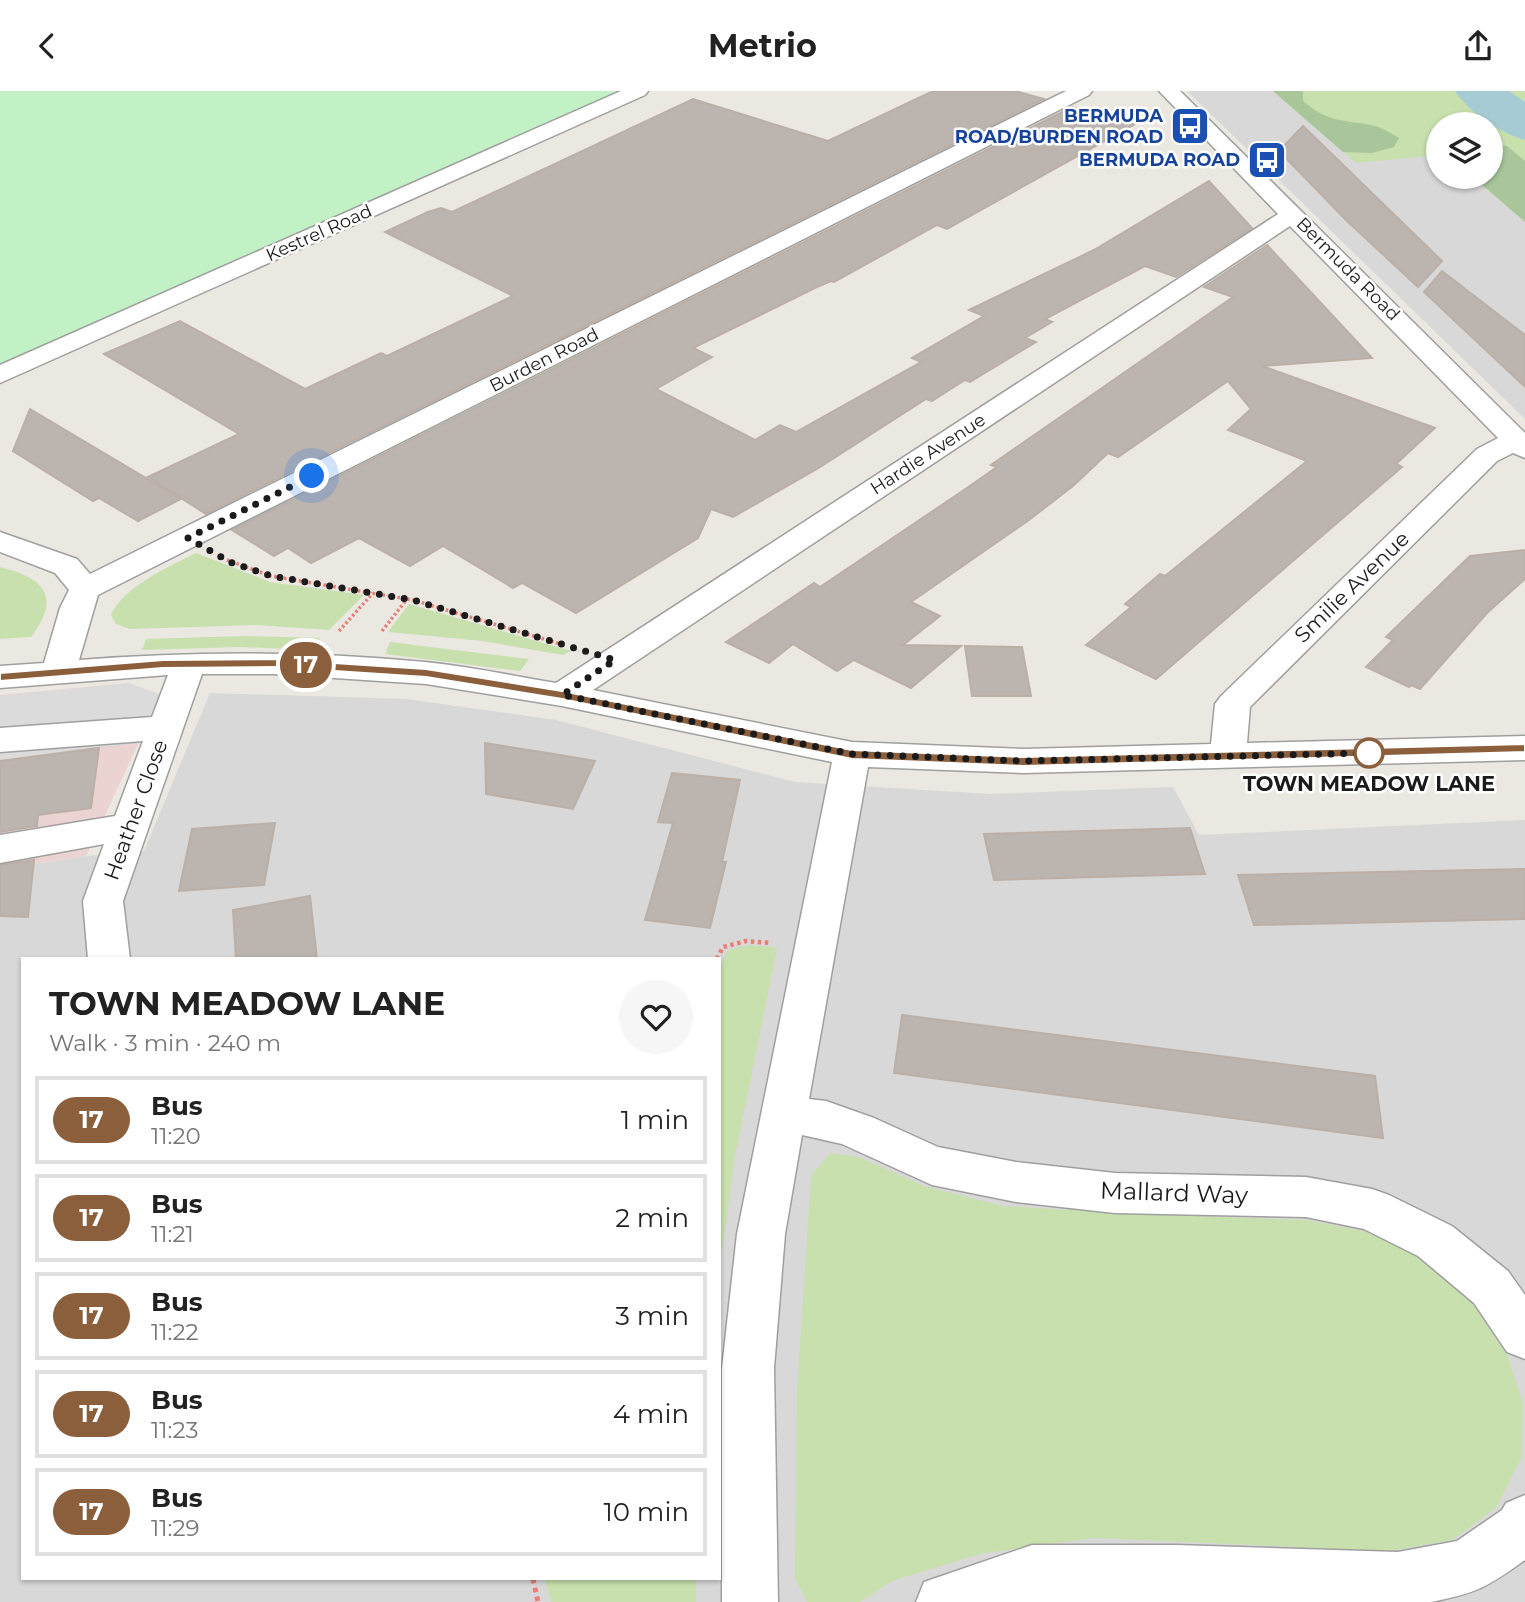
<!DOCTYPE html>
<meta charset="utf-8">
<style>
:root{--surface:#fff;--page:#f6f6f6;--text:#222;--muted:#767676;--line:#e0e0e0}
body{margin:0;font-family:Montserrat,sans-serif;background:var(--page);color:var(--text);height:100vh;display:flex;flex-direction:column;font-size:26px;white-space:nowrap}
*{box-sizing:border-box;margin:0}
p{font-size:23px;color:var(--muted)}
.icon{flex:none;width:38px;height:38px;fill:none;stroke:currentColor;stroke-width:2;stroke-linecap:round;stroke-linejoin:round}
.map{position:relative;flex:1;overflow:hidden}
.details{position:absolute;left:21px;top:866px;width:700px;height:623px;display:flex;flex-direction:column;background:var(--surface);border-radius:0px;box-shadow:0 2px 5px #0004}
.details>*{flex:none}
.badge{padding:0 14px;border-radius:23px;font-size:24px;line-height:46px}
.tools{position:absolute;left:1426px;top:21px;display:grid;gap:14px}
.tools a{display:grid;place-items:center;width:77px;height:77px;border-radius:50%;background:var(--surface);box-shadow:0 2px 5px #0004;font-size:35px}
.you{position:absolute;width:35px;height:35px;margin:-18px;border:5px solid #fff;border-radius:50%;background:#1a73e8;box-shadow:0 0 0 10px #1a73e833}
.map>.badge{position:absolute;translate:-50% -50%;box-shadow:0 0 0 4px #fff}
.round{display:grid;place-items:center;flex:none;width:74px;height:74px;border-radius:37px;background:var(--page)}
.summary{display:flex;align-items:center;justify-content:space-between;height:119px;padding:0 28px}
h1{font-size:33px;font-weight:700;line-height:52px}
ul{padding:0;list-style:none}
li{display:flex;align-items:center;gap:21px;height:88px;margin:0 14px 10px;padding:0 14px;border:4px solid var(--line);border-radius:0px}
li div{flex:1}
li b{display:block;font-size:26px}
li em{font-style:normal}
li .badge{min-width:77px;font-weight:700;text-align:center}
header{display:flex;justify-content:space-between;align-items:center;height:91px;padding:0 28px;background:var(--surface);font-size:32px;font-weight:700}
.map>svg:first-child{display:block}
</style>
<header><svg class="icon" aria-label="back" viewBox="0 0 24 24"><path d="M15 5l-7 7 7 7"/></svg>Metrio<svg class="icon" aria-label="share" viewBox="0 0 24 24"><path d="M12 15V3M7 8l5-5 5 5M5 13v7h14v-7"/></svg></header>
<div class="map">
<svg width="1525" height="1511" viewBox="0 0 1525 1511">
<rect width="100%" height="100%" fill="#ebe8e2"/>
<g fill="#d9d8d8" fill-rule="evenodd">
<path d="M1187 0H1303L1438 59V86H1473L1525 131V328Z"/>
<path d="M210 602 406 608 556 629 795 691 990 703 1173 696 1199 744 1525 729V1511H0V778L86 765 144 760ZM23 868H719V1488H23Z"/>
</g>
<path fill="#ebd3d2" d="M129 592 161 604 86 765 0 778V604Z"/>
<g fill="#c7e0ad">
<path d="M1273 0H1525V131L1473 86H1491V33H1438V64L1356 72Z"/>
<path d="M196 462 270 491 364 504 329 539 258 534 130 538 116 533 111 524C123 496 170 475 196 462Z"/>
<path d="M0 476C44 487 62 505 31 546L0 548Z"/>
<path d="M409 513 571 560 563 564 483 550 388 541Z"/>
<path d="M246 545 320 547 315 559 239 556 142 559 146 548Z"/>
<path d="M390 551 529 568 520 580 385 563Z"/>
<path d="M750 854 777 857 735 1066 719 1182V877L728 859Z"/>
<path d="M830 1062 859 1066 924 1095 1003 1115 1119 1122 1306 1129 1364 1140 1419 1166 1468 1207 1505 1257 1523 1313 1521 1368 1496 1417 1452 1449 1391 1460 1093 1447 980 1463 892 1490 860 1511H807L795 1488 797 1300 811 1085Z"/>
<path d="M545 1488H696V1511H551Z"/>
</g>
<g fill="#a9c69b">
<path d="M1273 0H1303V10C1330 33 1343 28 1375 35 1383 37 1392 43 1399 47L1394 56 1372 62 1343 61Z"/>
<path d="M1491 54 1507 55 1525 70V131L1473 86H1491Z"/>
</g>
<path fill="#c2f1c5" d="M0 0H624L0 273Z"/>
<path fill="#dbdbdb" d="M129 592 161 604 138 652 0 670V605Z"/>
<g fill="none" stroke-linecap="round" stroke-linejoin="round">
<path fill="#a7cbd4" fill-rule="evenodd" d="M1455 0H1509L1525 11V49C1500 42 1470 22 1455 0Z"/>
</g>
<g fill="#bbb4af" stroke="#bbafa6" stroke-width="2">
<path d="M933 0H1015L1044 8 206 423 148 386 239 343 104 263 180 230 305 298 381 262 387 265 513 205 385 141 428 121 441 117 452 121 693 8 828 50Z"/>
<path d="M1072 16 1135 33 947 138 937 134 834 191 831 190 817 196 693 257 712 266 656 298 755 349 780 334 796 341 921 271 912 267 984 225 969 219 1094 159 1209 90 1252 137 1176 186 1145 175 1045 228 1052 231 1025 247 1036 251 970 291 965 289 932 310 926 308 817 378 733 426 711 418 698 447 576 522 522 492 513 497 443 455 410 475 359 447 311 472 288 457 274 465 232 439Z"/>
<path d="M1303 35 1442 170 1418 196 1346 129 1279 60Z"/>
<path d="M1267 154 1372 267 1262 275 1435 337 1396 373 1402 376 1156 588 1086 554 1131 516 1125 513 1160 483 1165 485 1307 370 1228 339 1251 318 1228 290 1118 366 1108 362 1073 395 1029 429 911 511 940 525 903 554 961 555 911 597 854 569 837 580 793 553 769 572 726 551 814 492 820 496 961 401 997 376 991 374 1233 206 1204 196Z"/>
<path d="M1442 180 1525 244V296L1424 201Z"/>
<path d="M30 318 181 408 138 430 99 407 93 410 13 360Z"/>
<path d="M1525 459V488L1487 522 1420 598 1411 594 1409 596 1366 576 1393 549 1386 546 1470 465Z"/>
<path d="M965 555 1022 556 1031 605H972Z"/>
<path d="M485 652 554 663 595 670 573 718 486 703Z"/>
<path d="M99 657 91 717 38 724 37 735 0 741V670Z"/>
<path d="M672 682 740 689 722 771H726L710 837 645 829 673 732 658 731Z"/>
<path d="M275 732 264 794 179 800 192 738Z"/>
<path d="M1190 737 1205 783 994 789 984 743Z"/>
<path d="M34 769 28 826 0 825V774Z"/>
<path d="M1525 778V828L1254 834 1238 784Z"/>
<path d="M310 805 317 868H236L233 819Z"/>
<path d="M902 924 1375 985 1383 1047 894 982Z"/>
</g>
<g fill="none" stroke-linecap="round" stroke-linejoin="round">
<g stroke="#9f9f9f" stroke-width="3">
<g id="minor">
<path d="M621 0H648L645 4 0 292V274Z"/>
<path d="M1066 0H1092L1089 4 98 504 79 569C194 560 309 560 425 571 468 575 513 585 556 592L1278 123 1159 0H1180L1525 342V367L1513 362 1497 370 1250 616 1247 652 1525 645V669L1024 682 868 676 809 1008 826 1010 874 1027 938 1056 1016 1071 1115 1082 1306 1086 1372 1098 1389 1104 1452 1135 1508 1180 1525 1204V1268L1507 1261 1474 1212 1418 1165 1364 1138 1306 1126 1115 1122 1016 1111 932 1094 842 1053 802 1044 785 1143 774 1277 778 1511H722V1277L737 1143 832 671 562 615 426 593 273 583H202L123 810 130 868H88L83 810 104 753 0 772V744L115 725 143 650 0 661V637L152 626 168 584 0 597V575L44 572 60 517 69 499 55 482 0 461V441L77 468 90 483ZM1290 135 1498 347 1477 358 1221 605 1215 613 1211 653 1024 658 852 651 593 599Z"/>
<path d="M1525 1404V1469C1487 1496 1477 1502 1431 1511H916L924 1491 1032 1454H1176L1398 1461 1457 1450 1502 1419 1506 1412Z"/>
</g>
</g>
<g stroke="#e77f76" stroke-width="3.5" stroke-dasharray="2.5 2.5" stroke-linecap="butt">
<path d="M227 469 271 485 413 509 564 554"/>
<path d="M339 540 373 502"/>
<path d="M382 540 407 508"/>
</g>
<path stroke="#e77f76" stroke-width="4.5" stroke-dasharray="3.5 3.5" stroke-linecap="butt" d="M717 868 723 856 746 850 771 852"/>
<path stroke="#e77f76" stroke-width="5" stroke-dasharray="4.5 4.5" stroke-linecap="butt" d="M533 1488 538 1511"/>
<use href="#minor" fill="#fff" fill-rule="evenodd"/>
</g>
<path fill="#8b5e3c" stroke="#fff" stroke-width="2" d="M273 568 426 578 562 600 852 659 1024 666 1525 653V661L1024 675 852 668 562 608 426 586 273 576 163 577 0 590V582L163 569Z"/>
<g fill="none" stroke-linecap="round" stroke-linejoin="round">
<path stroke="#1b1b1b" stroke-width="7" stroke-dasharray="0 12.6" d="M312 385 188 447 230 471 271 485 413 509 615 569 562 604 852 663 1024 670 1369 662"/>
</g>
<defs>
<g id="bus-square" transform="scale(2.0125)"><rect x="-9" y="-9" width="18" height="18" rx="4" fill="#1a4fb4" stroke="#fff"/><path d="M-5-6H5V4H4V6H2V4H-2V6H-4V4H-5ZM-3.5-4V0h7V-4ZM-3.5 1.2v1.5H-2V1.2ZM2 1.2v1.5H3.5V1.2Z" fill="#fff"/></g>
</defs>
<g fill-rule="evenodd">
<use href="#bus-square" x="1190" y="35"/>
<use href="#bus-square" x="1267" y="69"/>
</g>
<circle fill="#fff" stroke="#8b5e3c" stroke-width="3.5" cx="1369" cy="662" r="14"/>
<g text-anchor="middle" stroke-width="5" stroke-linejoin="round" paint-order="stroke">
<g font-size="18" font-weight="bold" fill="#164399" stroke="#fff" text-anchor="end">
<text x="1163" y="31">BERMUDA<tspan x="1163" dy="21">ROAD/BURDEN ROAD</tspan></text>
<text x="1240" y="75">BERMUDA ROAD</text>
</g>
<g font-size="18" fill="#1b1b1b" stroke="#fff">
<text transform="translate(319 142) rotate(-24)" y="6">Kestrel Road</text>
<text transform="translate(1348 178) rotate(45)" y="6">Bermuda Road</text>
<text transform="translate(544 269) rotate(-27)" y="6">Burden Road</text>
<text transform="translate(928 363) rotate(-33)" y="6">Hardie Avenue</text>
</g>
<g font-size="21" fill="#1b1b1b" stroke="#fff">
<text transform="translate(1352 496) rotate(-44)" y="7">Smilie Avenue</text>
<text transform="translate(136 719) rotate(-70)" y="7">Heather Close</text>
</g>
<g font-size="21" font-weight="bold" fill="#1b1b1b" stroke="#fff">
<text x="1369" y="700">TOWN MEADOW LANE</text>
</g>
<g font-size="24" fill="#1b1b1b" stroke="#fff">
<text transform="translate(1174 1102) rotate(2)" y="8">Mallard Way</text>
</g>
</g>
</svg>
<div class="tools">
<a><svg class="icon" aria-label="layers" viewBox="0 0 24 24"><path d="M12 4l9 5-9 5-9-5zM3 14l9 5 9-5"/></svg></a>
</div>
<div class="you" style="left:312px;top:385px"></div>
<b class="badge" style="left:306px;top:574px;background:#8b5e3c;color:#fff">17</b>
<section class="details">
<div class="summary"><div><h1>TOWN MEADOW LANE</h1><p>Walk · 3 min · 240 m</p></div><a class="round"><svg class="icon" aria-label="heart" viewBox="0 0 24 24"><path d="M12 20l-8-8c-3-5 5-10 8-4 3-6 11-1 8 4z"/></svg></a></div>
<ul>
<li><span class="badge" style="background:#8b5e3c;color:#fff">17</span><div><b>Bus</b><p>11:20</p></div><em>1 min</em></li>
<li><span class="badge" style="background:#8b5e3c;color:#fff">17</span><div><b>Bus</b><p>11:21</p></div><em>2 min</em></li>
<li><span class="badge" style="background:#8b5e3c;color:#fff">17</span><div><b>Bus</b><p>11:22</p></div><em>3 min</em></li>
<li><span class="badge" style="background:#8b5e3c;color:#fff">17</span><div><b>Bus</b><p>11:23</p></div><em>4 min</em></li>
<li><span class="badge" style="background:#8b5e3c;color:#fff">17</span><div><b>Bus</b><p>11:29</p></div><em>10 min</em></li>
</ul>
</section>
</div>
